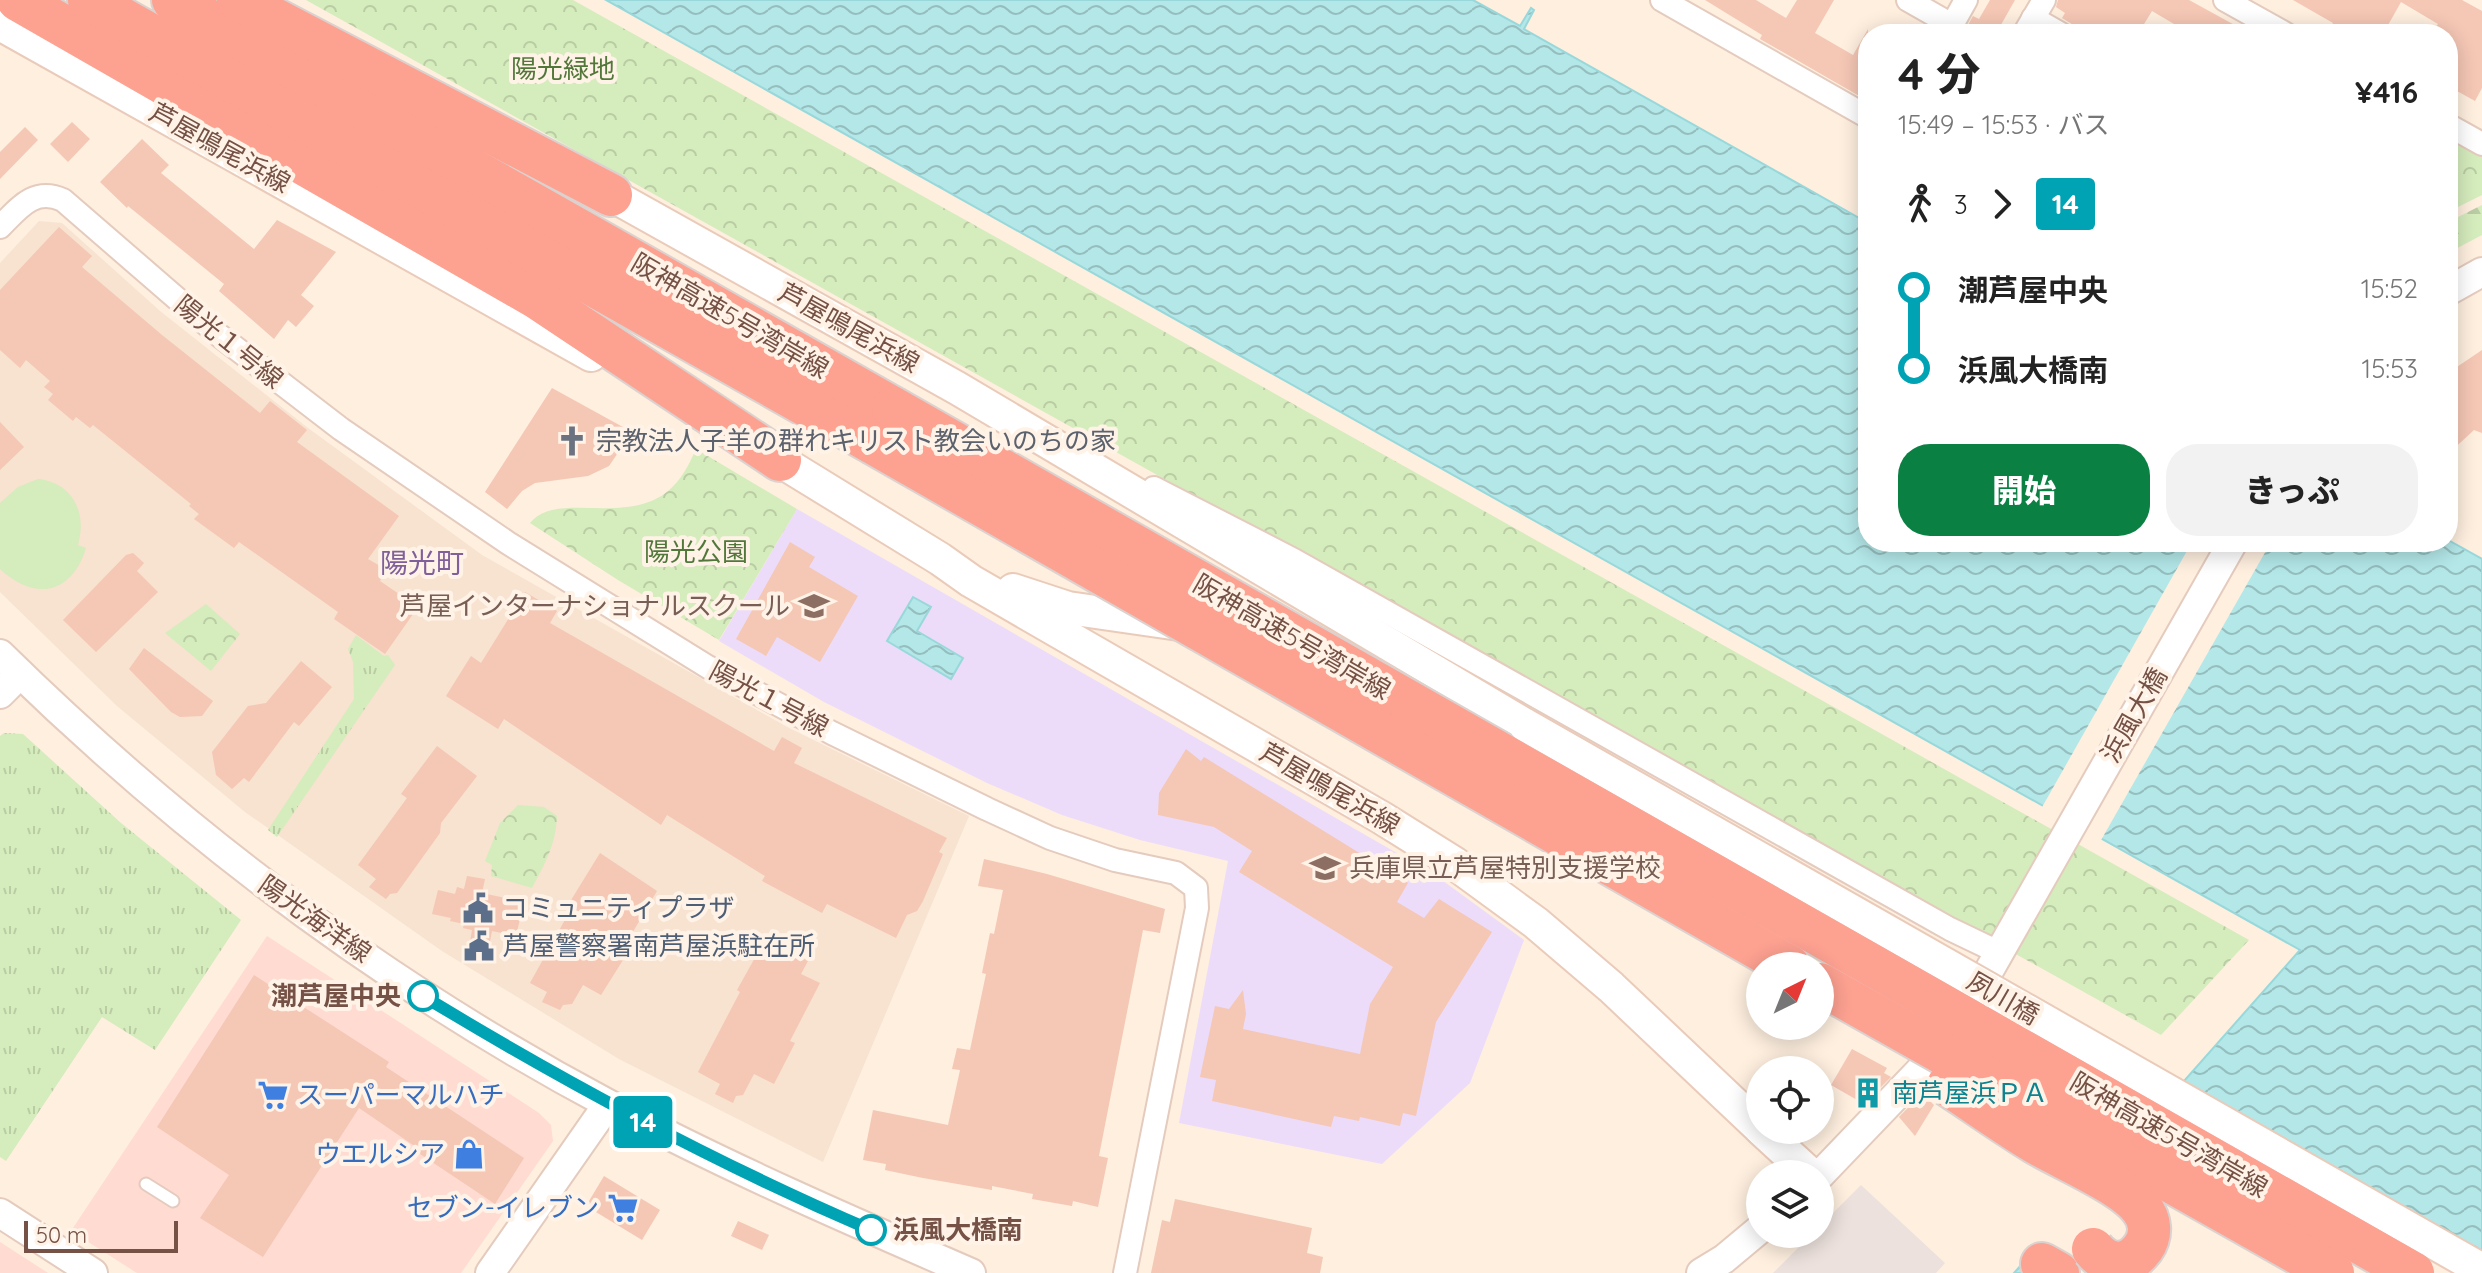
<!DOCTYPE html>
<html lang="ja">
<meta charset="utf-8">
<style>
:root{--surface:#fff;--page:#f2f2f2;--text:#222;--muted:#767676;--accent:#0b8043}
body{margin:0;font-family:Quicksand,"Noto Sans JP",sans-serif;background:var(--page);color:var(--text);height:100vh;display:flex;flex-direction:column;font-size:30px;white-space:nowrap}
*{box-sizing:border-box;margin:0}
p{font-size:26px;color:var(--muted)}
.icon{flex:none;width:44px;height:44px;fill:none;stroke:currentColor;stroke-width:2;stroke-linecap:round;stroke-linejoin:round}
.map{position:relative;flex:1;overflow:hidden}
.sheet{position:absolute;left:1858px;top:24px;width:600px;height:528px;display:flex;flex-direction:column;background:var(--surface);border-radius:32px;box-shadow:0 4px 20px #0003}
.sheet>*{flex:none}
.badge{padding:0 16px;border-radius:6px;font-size:28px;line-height:52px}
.needle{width:52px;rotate:43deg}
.buttons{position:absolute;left:1746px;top:952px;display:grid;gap:16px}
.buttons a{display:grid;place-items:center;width:88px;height:88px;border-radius:50%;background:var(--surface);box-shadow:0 4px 20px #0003;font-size:40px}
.scale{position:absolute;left:24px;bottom:20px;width:154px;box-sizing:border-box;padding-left:8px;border:4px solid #765145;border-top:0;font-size:22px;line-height:28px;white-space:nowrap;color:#765145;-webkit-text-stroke:6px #fff3e7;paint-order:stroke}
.map>.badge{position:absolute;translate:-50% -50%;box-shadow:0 0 0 4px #fff}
.legs{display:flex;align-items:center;gap:12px;height:88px;padding:0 40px;font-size:26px}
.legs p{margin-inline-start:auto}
.summary{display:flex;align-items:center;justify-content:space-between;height:136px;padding:0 40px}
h1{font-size:44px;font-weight:800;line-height:60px}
.button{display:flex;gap:16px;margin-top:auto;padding:16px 40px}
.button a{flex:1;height:92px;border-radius:32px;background:var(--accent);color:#fff;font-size:32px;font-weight:800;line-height:92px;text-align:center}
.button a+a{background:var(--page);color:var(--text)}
ul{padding:0 40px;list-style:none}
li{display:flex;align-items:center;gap:28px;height:80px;font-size:30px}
li i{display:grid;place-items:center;width:12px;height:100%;margin:0 10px;background:currentColor}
li i::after{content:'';width:20px;height:20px;margin:-10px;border:6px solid;border-radius:50%;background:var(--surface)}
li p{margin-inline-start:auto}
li:first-child i{background:linear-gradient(#0000 50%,currentColor 0)}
li:last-child i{background:linear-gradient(currentColor 50%,#0000 0)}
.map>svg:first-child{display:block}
</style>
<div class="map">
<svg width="2482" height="1273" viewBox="0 0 2482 1273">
<defs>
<pattern id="grass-tufts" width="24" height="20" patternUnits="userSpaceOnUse" patternTransform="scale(2)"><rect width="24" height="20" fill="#d5ecbd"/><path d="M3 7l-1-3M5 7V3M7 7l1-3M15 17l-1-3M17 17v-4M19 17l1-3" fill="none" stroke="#bacca4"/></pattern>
<pattern id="forest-firs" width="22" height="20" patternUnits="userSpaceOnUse" patternTransform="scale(2)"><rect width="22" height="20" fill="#d5ecbd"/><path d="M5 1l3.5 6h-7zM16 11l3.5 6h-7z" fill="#bacca4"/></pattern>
<pattern id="park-crowns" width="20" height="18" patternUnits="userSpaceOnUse" patternTransform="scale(2)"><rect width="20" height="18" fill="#d5ecbd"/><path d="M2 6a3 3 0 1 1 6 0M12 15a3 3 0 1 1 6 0" fill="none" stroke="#bacca4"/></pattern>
<pattern id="water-waves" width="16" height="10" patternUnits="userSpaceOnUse" patternTransform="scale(2)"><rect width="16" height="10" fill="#b3e7e8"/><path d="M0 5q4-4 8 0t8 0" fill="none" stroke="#96bebe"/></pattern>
</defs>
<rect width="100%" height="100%" fill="#feefdf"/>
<path fill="#f8e2d0" d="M39 221 62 223 160 311 308 428 482 555 789 728 969 816 823 1162 619 1059 442 951 245 812 117 706 0 592V263Z"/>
<g fill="#ffdbd2">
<path d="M267 936 539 1113 551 1125 553 1141 461 1273H137L71 1231Z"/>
<path d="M0 1242 48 1273H0Z"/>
</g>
<path fill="#ece1dc" d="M1861 1185 1945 1263 1936 1273H1773L1812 1234H1820V1226Z"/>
<path fill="#ecdcfa" d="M797 509 1435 875 1524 940 1470 1083 1382 1164 1179 1123 1228 861 1140 840 1062 815 987 783 824 702 719 641Z"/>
<g fill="url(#grass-tufts)">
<path d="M356 635 384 656 388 655 395 665 277 837 268 830 354 699 353 662 348 649Z"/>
<path d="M4 733 23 734 121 823 241 920 155 1050 102 1017 6 1161 0 1157V736Z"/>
</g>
<path fill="url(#forest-firs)" d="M2482 205V235L2448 253V222Z"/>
<g fill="url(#park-crowns)">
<path d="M306 0H573L2249 940 2161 1035Z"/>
<path d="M2448 132 2482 151V195L2448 212Z"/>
<path d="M696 449 797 509 719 640 618 580 530 523C558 488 636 532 677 482 685 473 691 460 696 449Z"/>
<path d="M206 604 240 634 211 671 165 633Z"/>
<path d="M518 805 544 807 557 816C556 844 545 864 532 888L491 876 492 865 485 861 500 823Z"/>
</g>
<path fill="#d5ecbd" d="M38 479C74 483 87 514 78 545L86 548C72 594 35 602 0 569V503L18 487Z"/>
<g fill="url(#water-waves)" stroke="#98d8db" stroke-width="2">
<path d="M606 0H1473L1520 26 1531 8 1534 10 1524 29 1868 223V542L2448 540 2482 559V1273H2014L2300 950Z"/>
<path d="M913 597 931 607 917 631 963 658 951 679 887 641Z"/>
</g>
<g fill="#feefdf">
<path d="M2192 542H2271L2100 842 2041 809Z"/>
<path d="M2157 1105 2455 1273H2039L2019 1261Z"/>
</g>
<g fill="#f5c7b5">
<path d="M1705 0H1756L1786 18 1797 0H1834L1815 33 1853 55 1868 29V101L1760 39 1762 35Z"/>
<path d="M1990 0H2015L1998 30 2004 34H1963L1973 16 1979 19Z"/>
<path d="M2058 0H2189L2251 34H2191L2152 11 2138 34H2088L2062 18 2065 13 2056 7Z"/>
<path d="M2293 0H2462L2482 11V88L2475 101 2448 86V34L2436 27 2438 24 2401 2 2383 34H2327L2333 23Z"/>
<path d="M72 122 90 139 68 162 50 144Z"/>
<path d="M25 127 38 140 0 179V152Z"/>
<path d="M142 139 169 165 161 173 254 249 277 220 336 252 301 295 314 306 296 327 288 320 274 339 219 291 224 284 128 206 127 208 100 182Z"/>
<path d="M59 227 92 256 82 267 162 335 260 413 270 401 307 430 297 442 399 516 368 559 387 570 380 581 418 607 385 654 334 619 338 612 239 542 234 548 194 519 199 514 189 506 191 504 93 425 90 428 76 417 73 421 48 400 53 394 44 387 50 381 26 360 20 368 0 350V290Z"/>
<path d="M2482 350V433L2474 430 2448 454V373Z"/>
<path d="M552 388 632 432 609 466 588 476 535 483 522 491 507 509 485 492Z"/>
<path d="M0 422 24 447 0 470Z"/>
<path d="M790 542 815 557 809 567 858 596 820 662 777 637 766 656 736 639Z"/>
<path d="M133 553 144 563 137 571 158 592 96 652 63 620 126 555Z"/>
<path d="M525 592 557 611 550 623 774 751 782 737 802 748 794 763 947 838 939 852 943 854 923 901 917 911 907 915 896 938 827 904 822 913 762 881 765 876 667 815 661 825 504 719 498 729 446 696 471 656 481 663Z"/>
<path d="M144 648 213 701 202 716 180 717 171 712 129 669Z"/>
<path d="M301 661 332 687 299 726 294 722 249 782 244 778 232 789 216 775 212 752 248 706 266 703Z"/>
<path d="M437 746 477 776 441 823 440 833 397 893 390 894 386 899 369 887 376 879 358 865 407 798 401 794Z"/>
<path d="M1186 749 1201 761 1204 757 1408 883 1397 902 1424 918 1439 899 1492 932 1436 1022 1416 1116 1403 1113 1400 1126 1360 1117 1359 1121 1334 1116 1331 1127 1212 1101 1216 1080 1200 1077 1215 1006 1229 1009 1243 990 1246 1014 1243 1029 1360 1054 1370 1004 1393 967 1239 872 1252 851 1214 827 1158 815 1159 793Z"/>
<path d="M600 853 657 891 618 957 623 960 601 995 583 985 572 1004 563 1005 560 1010 542 1002 547 992 530 983 572 907 568 905Z"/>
<path d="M984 859 1047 874 1165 909 1160 933 1143 930 1099 1156 1108 1158 1098 1207 1073 1201 1072 1206 1032 1199 1033 1194 992 1186V1190L923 1178 885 1170 886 1164 863 1160 873 1110 948 1125 960 1070 952 1069 957 1048 970 1050 986 974 982 973 990 933 994 934 1003 890 978 886Z"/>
<path d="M467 876 485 879 482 893 524 902 516 936 492 931 487 957 468 954 472 930 463 928 464 924 450 921 451 918 432 914 438 890 455 894 457 887 464 889Z"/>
<path d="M766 938 808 961 801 974 820 983 790 1041 795 1043 774 1084 754 1074 743 1095 736 1096 733 1103 715 1094 720 1084 698 1072 740 992 737 990Z"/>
<path d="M254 975 389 1062 386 1067 524 1158 495 1204 414 1150 416 1147 359 1108 263 1257 200 1218 229 1175 157 1127Z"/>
<path d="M1852 1049 1887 1068 1884 1073 1891 1077 1876 1092 1875 1090 1864 1104 1831 1085Z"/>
<path d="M1922 1093 1934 1105 1915 1136 1899 1117Z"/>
<path d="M604 1176 660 1210 642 1240 586 1206Z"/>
<path d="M1175 1199 1312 1228 1307 1253 1323 1257 1320 1273H1151L1162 1220 1170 1222Z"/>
<path d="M738 1221 769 1235 762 1250 731 1236Z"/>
</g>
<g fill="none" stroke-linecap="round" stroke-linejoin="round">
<g stroke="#e4cbbe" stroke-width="15">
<path id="service" d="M146 1184 173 1201"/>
</g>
<g stroke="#e4cbbe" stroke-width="26">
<g id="minor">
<path d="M1662 0 1868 117"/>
<path d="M1908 0 1952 25"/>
<path d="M2225 0 2286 34"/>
<path d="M2033 18 2061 34"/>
<path d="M1947 34 1966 0"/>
<path d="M2024 34 2044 0"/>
<path d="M2448 125 2482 144"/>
<path d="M0 227C19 208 34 187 63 200L220 336 341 429 508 543 708 667 832 733 987 809 1050 838 1115 860 1176 873 1196 888 1197 908 1125 1273"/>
<path d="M1154 488 1294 560 1950 929 2000 953"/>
</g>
</g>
<g stroke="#e4cbbe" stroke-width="32">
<g id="tertiary">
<path d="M2448 291 2482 272"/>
<path d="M0 654C181 832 386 986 610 1105 727 1167 849 1220 971 1273"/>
<path d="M0 694 20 674"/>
<path d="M1970 1004 2233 542"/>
<path d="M1820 1175 1935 1055 1948 1038"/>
<path d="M0 1213 93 1273"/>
<path d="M490 1273 608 1104"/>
<path d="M1701 1273 1724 1259 1760 1229"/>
</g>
</g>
<g stroke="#eacbba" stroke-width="36">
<g id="secondary">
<path d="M0 24 591 355"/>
<path d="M592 184 957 388 1525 725"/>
<path d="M761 449 940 559 971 581 1382 818 1454 863 1536 923 1611 987 1760 1128"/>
<path d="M1013 590 1068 608 1179 624"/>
<path d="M1762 1130 1810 1174"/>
</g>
</g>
<g stroke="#dbd2cf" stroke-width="46">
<g id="motorway">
<path d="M18 0 537 298 780 460"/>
<path d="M89 0 873 443"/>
<path d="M173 0 893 408"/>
<path d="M238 0 611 195"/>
<path d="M2042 1264 2058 1273"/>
</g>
</g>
<use href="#service" stroke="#fff" stroke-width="11"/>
<use href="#minor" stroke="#fff" stroke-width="22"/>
<use href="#tertiary" stroke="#fff" stroke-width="28"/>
<use href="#secondary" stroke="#fff" stroke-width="32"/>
<use href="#motorway" stroke="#fda191" stroke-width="42"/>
<g stroke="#eacbba" stroke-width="36" stroke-linecap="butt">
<path id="secondary-bridge" d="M1525 725 2482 1270"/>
</g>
<g stroke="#dbd2cf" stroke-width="46" stroke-linecap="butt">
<g id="motorway-bridge">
<path d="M893 408 2413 1273"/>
<path d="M873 443 1789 966"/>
<path d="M1820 984 2333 1273"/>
<path d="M1948 1085C1977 1104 2006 1125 2036 1143 2063 1159 2123 1184 2141 1208 2151 1220 2152 1235 2143 1248 2128 1268 2108 1267 2093 1249"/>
</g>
</g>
<use href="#secondary-bridge" stroke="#fff" stroke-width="32"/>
<use href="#motorway-bridge" stroke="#fda191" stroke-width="42"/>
</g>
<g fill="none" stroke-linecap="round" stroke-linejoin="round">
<g stroke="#fff" stroke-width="18">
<path id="line-1" d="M423 996C568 1084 715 1163 871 1230"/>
</g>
<use href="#line-1" stroke="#00a3b4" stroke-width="12"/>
</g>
<defs>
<g id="church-bare" transform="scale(2.4)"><path d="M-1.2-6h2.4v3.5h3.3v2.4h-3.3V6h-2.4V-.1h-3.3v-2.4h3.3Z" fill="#6b7280" stroke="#fff3e7" stroke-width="2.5" paint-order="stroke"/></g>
<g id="school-bare" transform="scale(2.4)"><path d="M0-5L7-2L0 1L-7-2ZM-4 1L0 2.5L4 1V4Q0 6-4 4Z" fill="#8d6e63" stroke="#fff3e7" stroke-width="2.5" paint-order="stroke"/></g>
<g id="civic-bare" transform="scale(2.4)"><path d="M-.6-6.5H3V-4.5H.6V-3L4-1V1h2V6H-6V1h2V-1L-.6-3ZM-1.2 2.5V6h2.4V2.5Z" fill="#5c6f8a" stroke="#fff3e7" stroke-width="2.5" paint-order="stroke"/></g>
<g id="building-bare" transform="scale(2.4)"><path d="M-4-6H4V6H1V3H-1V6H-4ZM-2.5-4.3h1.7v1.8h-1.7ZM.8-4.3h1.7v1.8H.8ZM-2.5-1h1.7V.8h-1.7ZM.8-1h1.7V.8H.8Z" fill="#0f9aa8" stroke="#fff3e7" stroke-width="2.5" paint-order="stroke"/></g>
<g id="supermarket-bare" transform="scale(2.4)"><path d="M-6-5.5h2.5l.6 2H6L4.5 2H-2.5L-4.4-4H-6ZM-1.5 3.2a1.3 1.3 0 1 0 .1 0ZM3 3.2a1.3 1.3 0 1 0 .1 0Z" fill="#3f7fe0" stroke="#fff3e7" stroke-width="2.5" paint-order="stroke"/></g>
<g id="shop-bare" transform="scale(2.4)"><path d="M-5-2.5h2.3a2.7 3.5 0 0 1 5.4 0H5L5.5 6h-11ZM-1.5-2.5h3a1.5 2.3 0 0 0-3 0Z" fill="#3f7fe0" stroke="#fff3e7" stroke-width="2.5" paint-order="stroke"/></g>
</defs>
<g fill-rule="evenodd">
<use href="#church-bare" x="572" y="441"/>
<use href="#school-bare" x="814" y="606"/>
<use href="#school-bare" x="1325" y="868"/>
<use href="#civic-bare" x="478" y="908"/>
<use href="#civic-bare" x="479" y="946"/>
<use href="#building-bare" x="1868" y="1093"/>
<use href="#supermarket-bare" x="273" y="1095"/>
<use href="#shop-bare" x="469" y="1154"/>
<use href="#supermarket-bare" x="623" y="1208"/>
</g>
<g fill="#fff" stroke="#00a3b4" stroke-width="4">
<circle cx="423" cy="996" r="14"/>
<circle cx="871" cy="1230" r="14"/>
</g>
<g text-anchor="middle" stroke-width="8" stroke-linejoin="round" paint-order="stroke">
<g font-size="26" fill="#52773a" stroke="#fff3e7">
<text x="563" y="78">陽光緑地</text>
<text x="696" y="561">陽光公園</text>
</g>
<g font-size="26" fill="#765145" stroke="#fff3e7">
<text transform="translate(220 148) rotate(29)" y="9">芦屋鳴尾浜線</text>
<text transform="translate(730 316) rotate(30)" y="9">阪神高速5号湾岸線</text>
<text transform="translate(849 328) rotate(29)" y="9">芦屋鳴尾浜線</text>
<text transform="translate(229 342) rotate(39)" y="9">陽光１号線</text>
<text transform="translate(1292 637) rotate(30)" y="9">阪神高速5号湾岸線</text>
<text transform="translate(769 699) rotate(28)" y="9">陽光１号線</text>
<text transform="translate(2134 715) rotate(-60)" y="9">浜風大橋</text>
<text transform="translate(1330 789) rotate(30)" y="9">芦屋鳴尾浜線</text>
<text transform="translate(315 919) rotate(35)" y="9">陽光海洋線</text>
<text transform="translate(2003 998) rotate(30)" y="9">夙川橋</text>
<text transform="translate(2169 1135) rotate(30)" y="9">阪神高速5号湾岸線</text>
</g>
<g font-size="26" fill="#5b616d" stroke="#fff3e7" text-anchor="start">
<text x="596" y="450">宗教法人子羊の群れキリスト教会いのちの家</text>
</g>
<g font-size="26" fill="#785e54" stroke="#fff3e7" text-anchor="end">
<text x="790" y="615">芦屋インターナショナルスクール</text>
<text x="1349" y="877" text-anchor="start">兵庫県立芦屋特別支援学校</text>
</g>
<g font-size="26" fill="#4e5e75" stroke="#fff3e7" text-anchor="start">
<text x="502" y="917">コミュニティプラザ</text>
<text x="503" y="955">芦屋警察署南芦屋浜駐在所</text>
</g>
<g font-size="26" font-weight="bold" fill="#765145" stroke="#fff3e7" text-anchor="end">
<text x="401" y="1005">潮芦屋中央</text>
<text x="893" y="1239" text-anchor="start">浜風大橋南</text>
</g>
<g font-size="26" fill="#0d838f" stroke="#fff3e7" text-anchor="start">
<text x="1892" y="1102">南芦屋浜ＰＡ</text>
</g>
<g font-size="26" fill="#366cbe" stroke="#fff3e7" text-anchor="end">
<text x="297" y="1104" text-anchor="start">スーパーマルハチ</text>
<text x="445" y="1163">ウエルシア</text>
<text x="599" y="1217">セブン-イレブン</text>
</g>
<g font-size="28" fill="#80609a" stroke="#fff3e7">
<text x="422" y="573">陽光町</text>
</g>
</g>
</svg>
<div class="buttons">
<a><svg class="needle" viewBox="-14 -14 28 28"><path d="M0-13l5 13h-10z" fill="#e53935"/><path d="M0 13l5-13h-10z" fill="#767676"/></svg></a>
<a><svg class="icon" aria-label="locate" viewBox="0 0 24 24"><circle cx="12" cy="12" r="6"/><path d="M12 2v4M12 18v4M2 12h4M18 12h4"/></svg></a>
<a><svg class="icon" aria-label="layers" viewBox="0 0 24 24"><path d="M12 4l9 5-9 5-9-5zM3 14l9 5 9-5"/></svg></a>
</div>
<div class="scale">50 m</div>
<b class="badge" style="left:643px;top:1122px;background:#00a3b4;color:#fff">14</b>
<section class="sheet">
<div class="summary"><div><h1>4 分</h1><p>15:49 – 15:53 · バス</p></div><b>¥416</b></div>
<div class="legs"><svg class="icon" aria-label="walk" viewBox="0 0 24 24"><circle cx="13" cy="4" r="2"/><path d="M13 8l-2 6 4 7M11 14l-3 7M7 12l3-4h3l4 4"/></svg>3<svg class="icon" aria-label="forward" viewBox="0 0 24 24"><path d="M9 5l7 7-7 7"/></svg><b class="badge" style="background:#00a3b4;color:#fff">14</b></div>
<ul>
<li><i style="color:#00a3b4"></i><b>潮芦屋中央</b><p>15:52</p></li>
<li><i style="color:#00a3b4"></i><b>浜風大橋南</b><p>15:53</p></li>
</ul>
<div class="button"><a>開始</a><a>きっぷ</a></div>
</section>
</div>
